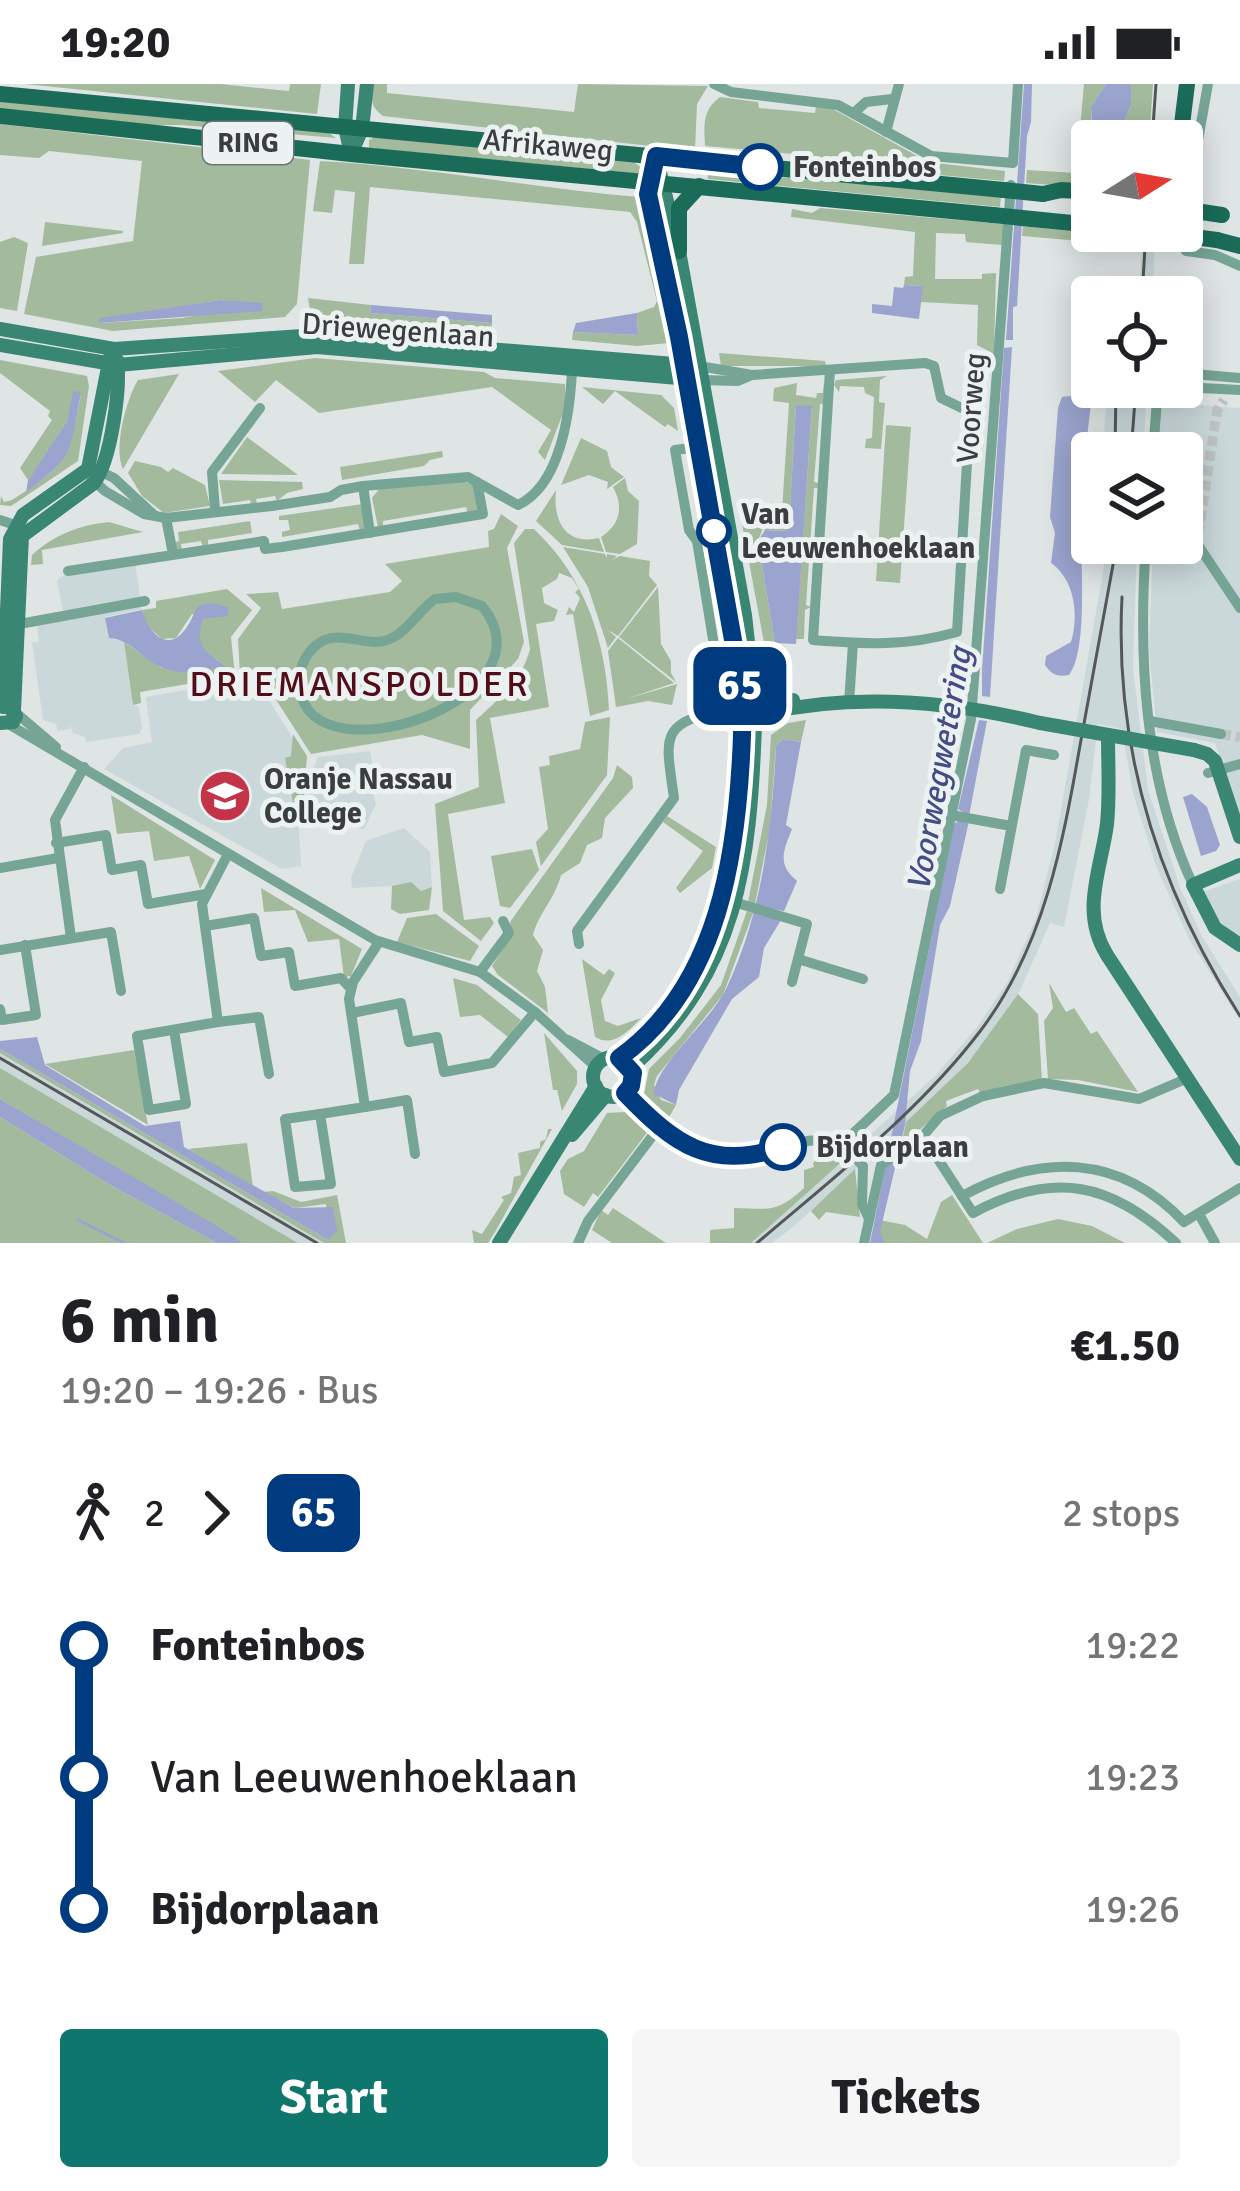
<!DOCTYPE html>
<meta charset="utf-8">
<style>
:root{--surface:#fff;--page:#f6f6f6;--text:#202124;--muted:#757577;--accent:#0f766e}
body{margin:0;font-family:Signika,sans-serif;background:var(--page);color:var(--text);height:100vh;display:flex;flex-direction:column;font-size:45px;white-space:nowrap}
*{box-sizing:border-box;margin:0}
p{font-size:39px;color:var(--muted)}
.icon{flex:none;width:66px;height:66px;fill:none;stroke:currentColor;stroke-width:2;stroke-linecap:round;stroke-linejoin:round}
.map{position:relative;height:1159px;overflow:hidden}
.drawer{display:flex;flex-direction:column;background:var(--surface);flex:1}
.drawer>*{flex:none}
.badge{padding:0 24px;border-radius:18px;font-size:42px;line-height:78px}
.needle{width:78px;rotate:79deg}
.buttons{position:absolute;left:1071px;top:36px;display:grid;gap:24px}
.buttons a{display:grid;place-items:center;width:132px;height:132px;border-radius:12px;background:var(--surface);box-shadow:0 6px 30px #0003;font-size:60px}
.map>.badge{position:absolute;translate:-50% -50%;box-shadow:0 0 0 6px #fff}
.legs{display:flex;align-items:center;gap:18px;height:132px;padding:0 60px;font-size:39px}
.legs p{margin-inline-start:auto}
.headline{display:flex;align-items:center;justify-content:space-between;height:204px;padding:0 60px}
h1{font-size:66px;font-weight:800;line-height:90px}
.button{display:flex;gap:24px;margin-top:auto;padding:24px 60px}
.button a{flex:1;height:138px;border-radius:12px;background:var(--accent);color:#fff;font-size:48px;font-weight:800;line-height:138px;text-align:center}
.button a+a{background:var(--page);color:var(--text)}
ul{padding:0 60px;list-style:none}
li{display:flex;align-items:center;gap:42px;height:132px;font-size:45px}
li i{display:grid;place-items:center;width:18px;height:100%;margin:0 15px;background:currentColor}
li i::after{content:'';width:30px;height:30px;margin:-15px;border:9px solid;border-radius:50%;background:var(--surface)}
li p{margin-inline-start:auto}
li:first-child i{background:linear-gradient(#0000 50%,currentColor 0)}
li:last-child i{background:linear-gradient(currentColor 50%,#0000 0)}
.status{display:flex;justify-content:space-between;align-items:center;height:84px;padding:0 60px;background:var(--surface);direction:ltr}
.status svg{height:33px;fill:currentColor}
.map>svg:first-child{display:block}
</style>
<div class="status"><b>19:20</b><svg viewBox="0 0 49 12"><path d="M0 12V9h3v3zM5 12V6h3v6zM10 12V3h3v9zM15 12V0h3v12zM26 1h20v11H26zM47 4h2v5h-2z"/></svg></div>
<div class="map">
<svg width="1240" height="1159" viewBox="0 0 1240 1159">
<rect width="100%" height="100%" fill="#dfe4e5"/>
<g fill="#cad8da">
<path d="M1143 147H1155L1153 213H1112L1113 199 1140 200Z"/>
<path d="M1107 303H1147L1143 369H1103Z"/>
<path d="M1158 318 1240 324V735L1215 659 1157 648 1149 566 1153 459H1182V369H1156Z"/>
<path d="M1104 459H1137L1133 585 1148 706 1180 803 1201 851 1240 913V936L1190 857 1156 782 1133 709 1122 645 1098 640 1089 715 1064 843 1050 839 1018 911 990 953 942 1008 793 1143 772 1159H751L936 991 977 943 1008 897 1036 834 1055 760 1104 483Z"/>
<path d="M135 479 142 525 105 533 109 554 124 558 133 621 139 623 142 644 139 650 86 658 85 653 73 649 70 640V645L58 647 56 640 43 636 32 559 39 557 37 541 64 534 57 496 68 489Z"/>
<path d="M255 594 294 656 301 782 282 785 104 685 123 664 152 658 146 613Z"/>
<path d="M370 667 375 693 370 700 376 720 364 745 308 735 311 692 318 673Z"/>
<path d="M404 744 430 768 432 803 421 808 411 801 352 804 351 794 366 757Z"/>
<path d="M1240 795V852L1216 839 1202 808Z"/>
<path d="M0 969 324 1159H298L0 984Z"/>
</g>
<g fill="#a3bb9c" fill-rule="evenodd">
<path d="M25 0H220L289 7 290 0H321L317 30Z"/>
<path d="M373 0H387V9L574 28 578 0 708 2 697 20 695 67 383 32C370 23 371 15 373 0Z"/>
<path d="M1084 0H1106L1091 23 1092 104 1026 99 1027 86 1076 89Z"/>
<path d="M1131 0H1153L1149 57H1116L1131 21Z"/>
<path d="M720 13 758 18 759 24 815 29 816 23 833 25 928 78 1005 87 1004 97 853 83 805 71 705 62C704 42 702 26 720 13Z"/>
<path d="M0 16 329 49 336 54 181 41H127L0 26Z"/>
<path d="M0 40 310 76 297 220 285 233 113 247 24 230 36 173 133 157 142 77 49 67 39 74 0 71ZM220 216 262 220 182 234 100 239 99 235Z"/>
<path d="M375 53 632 77 647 87 644 90 369 64V56Z"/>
<path d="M320 77C427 83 532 104 639 113L646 125 669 259 637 262 572 256 573 248 638 251 637 229 654 223 657 217 637 138 630 128 370 103 364 180H349L355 108 335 106 332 129 313 127Z"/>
<path d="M707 87 1001 112 1000 123 708 95Z"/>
<path d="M820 124 1004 140 1002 161 966 158 965 150 936 149 935 195H982V190L996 189 994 270 977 261 978 221 921 218 922 202 904 201 905 193 913 192 915 148 791 133 792 125 812 129Z"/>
<path d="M45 138 123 147V149L42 162Z"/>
<path d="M1023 142 1139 155 1138 162 1022 152Z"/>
<path d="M14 153 28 159 17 227 0 224V158Z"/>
<path d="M308 214 371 221 370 229 492 239 491 250 319 237 310 225Z"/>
<path d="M719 269 825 277 826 282H721Z"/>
<path d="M315 274 484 288 495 294 565 300V324L545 376 538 368 551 346 492 303 319 329 276 296 255 318 218 287Z"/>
<path d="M0 276 87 292 89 302 78 377 11 422 0 421 1 412 4 418 12 416C70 380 69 374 81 310L65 343 28 396 20 384 52 336 48 332 50 327 0 289Z"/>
<path d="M179 290 123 385C113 364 126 316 138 296Z"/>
<path d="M887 292 880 296 879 318 885 319 881 365 865 364 866 355 872 354 874 313 865 309 864 303 840 302 839 308 834 301 836 296Z"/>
<path d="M824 297 825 320H820L814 398 819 399V404H814L806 521 811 523 805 526 804 555H796L812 323 796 322 789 441 786 447 765 446V442H781L789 319 773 317 774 304 797 299 796 311 816 314 817 309H823Z"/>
<path d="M582 303 661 311 674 324 678 347 668 340 665 343 615 307 603 320Z"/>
<path d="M886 341 911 343 900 499 876 497Z"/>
<path d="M247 353 298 391 221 390Z"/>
<path d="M581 354 607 367 611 383 624 393 607 405 608 398 589 391 561 401Z"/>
<path d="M442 367 443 373 430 376 424 382 342 396 340 383Z"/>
<path d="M135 377 161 383 168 388 173 384 205 401 210 422 164 429 142 412 128 389Z"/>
<path d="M625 394 628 407 639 417 637 460 620 470 606 468 601 453C620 441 624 423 613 403Z"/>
<path d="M219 396 302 398 303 405 287 409 277 417 275 412 256 415 257 420 251 421 250 416 223 420Z"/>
<path d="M461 397 475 401 477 427 468 430 466 423 383 437V443H378L372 414 379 405Z"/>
<path d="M556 406C553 434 563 462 599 454L604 468 562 461 536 437Z"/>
<path d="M363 420 367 442 360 447 358 440 282 453V448L290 446 288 436H279V432Z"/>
<path d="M747 421 752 443 763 444 758 457 775 559 772 560 770 591 739 424Z"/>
<path d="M501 430 518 442 507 464 524 558 518 575 470 626V665L422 651 311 670 260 591 240 590 238 555 261 524 246 510 278 508 282 525 390 508 402 497 385 480 489 463 488 447 494 445Z"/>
<path d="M250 437 252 449 208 456V462L203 463 201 457 181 460 182 466H177L173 459 179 457 178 448Z"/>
<path d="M109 438 143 448 42 466 43 480 31 481 32 471C54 451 79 441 109 438Z"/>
<path d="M525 445H534C585 493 606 556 609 626L590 632 573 530 566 531 569 523 574 528 580 514 575 508 579 505 572 494 559 489 557 495 542 504 544 519 558 526 554 537 536 540 549 623 490 634 505 719 448 730 464 836 490 833 494 839 481 857 443 827 435 720 479 703 476 636C499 614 522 597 530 565L514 459Z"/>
<path d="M563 463 605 470 607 474V470L617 472 612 476 620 472 650 477 649 492 657 501 618 552 608 546 616 553 608 564 588 503Z"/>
<path d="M658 503 661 560 671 577V589L676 598 619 553Z"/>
<path d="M227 505 252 526 231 553 235 592 140 608 141 619 133 621 124 558 162 584 219 577 202 566 198 550 204 535 192 530 176 554 162 555 145 540 142 526 156 524V517Z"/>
<path d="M618 554 674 599 626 615 677 600 672 621 648 617 616 623 608 567Z"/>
<path d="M610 633 607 691 541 782 536 758 548 745 539 683 550 681 549 672 580 665 585 638Z"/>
<path d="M806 636 801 658 783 655 776 662 770 744 755 820 748 818 767 721 771 651 788 639Z"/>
<path d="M293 650 307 672 302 735 296 736 285 674 291 672Z"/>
<path d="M617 681 632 693 633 704 605 734 602 754 587 761 580 779 561 791C555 815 539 828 533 851L543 866 537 887 545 903 548 929 498 891 492 882 512 851 510 838 613 694Z"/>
<path d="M111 711 215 776 200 805 189 772 154 777 149 747 117 750Z"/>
<path d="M667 732 716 763 712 784 680 809 676 804 703 767 663 738Z"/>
<path d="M532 765 539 786 510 824 500 822 491 772Z"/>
<path d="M411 798 421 807 432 803 429 826 400 830 391 825 392 802Z"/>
<path d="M261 804 362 865 351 892 344 893 339 855 308 858 295 826 264 828Z"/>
<path d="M747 827 753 829 723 911 657 992 654 1001 661 1016 676 1021 668 1035 644 1011 649 985 680 954 721 901Z"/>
<path d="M436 830 479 862 470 877 397 858 407 834Z"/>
<path d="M582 875 604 891 609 885 615 889 601 916 605 937 618 942 641 934C629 947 613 964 595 953Z"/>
<path d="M453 894 477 901 521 936 508 953 480 931 460 933Z"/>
<path d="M1049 899 1066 928 1074 924 1091 950 1097 947 1138 1008 1078 996 1048 995 1044 937 1053 924Z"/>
<path d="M1018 910 1038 930 1042 997 980 1009 978 1005 946 1017 947 1022 901 1062 906 1038 968 979Z"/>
<path d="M544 949 577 987V1000L562 1027 557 1006H553Z"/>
<path d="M0 965 328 1156 326 1120 295 1124 263 1108 273 1107 301 1118 337 1111 346 1159H324L0 969Z"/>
<path d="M134 966 148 1041 45 980Z"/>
<path d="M0 984 298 1159H243L0 1015Z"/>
<path d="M625 1028 649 1046 598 1113 593 1109 584 1123 564 1110 560 1087 568 1075 584 1067 607 1029Z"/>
<path d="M0 1033 110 1101 217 1159H0Z"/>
<path d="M548 1045H552L495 1148 488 1159H474L472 1146 482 1150 504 1116 501 1113 511 1109 514 1093 521 1091 518 1069 540 1064V1058L546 1055Z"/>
<path d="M247 1059 253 1103 188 1065Z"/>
<path d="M830 1064 846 1074 751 1159H710V1146L734 1144V1124C770 1125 777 1129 804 1104V1086L814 1083 813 1079Z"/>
<path d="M855 1085 860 1133 826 1128 819 1136 811 1127Z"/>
<path d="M952 1111 983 1159H876L879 1136 905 1141 927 1155 941 1118Z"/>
<path d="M613 1124 666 1159H612L592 1146 601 1126 608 1131Z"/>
<path d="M1058 1135 1092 1142 1125 1159H987L1017 1145Z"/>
</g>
<g fill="#9ba4ce">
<path d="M1024 0H1032L1031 38 1027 52 1017 222 1013 223V256H1006Z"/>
<path d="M1106 0H1131V21L1116 57H1093L1091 23Z"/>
<path d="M904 201 923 202 919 235 872 229V220L892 222 894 203 903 204Z"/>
<path d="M220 216 262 219 263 227 99 239V234Z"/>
<path d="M371 221 492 231V239L370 229Z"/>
<path d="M637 229 638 251 573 248 576 239Z"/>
<path d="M1012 263 990 613 982 612V587L1004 264Z"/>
<path d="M78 307 81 309C70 367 75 373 26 408L28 396 67 338 73 308Z"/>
<path d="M1079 311 1091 319C1087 353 1083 388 1081 423 1079 461 1090 564 1069 591 1057 593 1052 591 1045 581L1046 572 1071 558C1079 531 1075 496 1051 479L1055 449 1050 433 1058 324 1062 313Z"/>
<path d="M796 321 812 322 796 560 775 559 758 457 765 446 785 447 789 441Z"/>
<path d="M212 519 228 523V532L204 535C192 562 207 567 226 583 204 586 179 593 159 582 141 573 129 555 109 554L105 534 142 526C146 544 165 569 183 548 190 541 193 530 198 522Z"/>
<path d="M979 636 987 637 969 732 958 725Z"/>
<path d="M783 655 801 658 786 741 792 745C783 768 777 780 797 797L784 827 774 825 781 836 764 864 759 893 732 915 679 1006 676 1021 654 1010C655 981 710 938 726 905 762 830 772 744 776 662Z"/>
<path d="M1192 710 1207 723 1220 761 1216 767 1201 772 1183 713Z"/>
<path d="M960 736 969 737 950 822 940 841 921 957 910 987 905 1041 880 1148 885 1159H870L954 740Z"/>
<path d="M37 953 45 981 145 1042 180 1037 184 1063 294 1124 333 1123 337 1147 328 1156 0 965V957Z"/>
<path d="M0 1015 217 1142 243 1159H217L110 1101 0 1033Z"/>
</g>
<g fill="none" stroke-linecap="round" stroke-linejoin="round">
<path stroke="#9ba4ce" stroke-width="3" d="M78 1136 124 1159"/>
<g stroke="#bec3c4" stroke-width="10" stroke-dasharray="10 5" stroke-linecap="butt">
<path d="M1198 451 1217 327 1224 316"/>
<path d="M1221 650 1240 653"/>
</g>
<g stroke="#76a596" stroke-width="10">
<path d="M714 0 731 8 838 21 931 72 1013 79 1018 0"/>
<path d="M1208 0 1180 158 1186 167 1215 171 1240 182"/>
<path d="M855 28 866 18 892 15"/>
<path d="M886 48 899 0"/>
<path d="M699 282 752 291"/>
<path d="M1182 289 1240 294"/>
<path d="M702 296 738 297 752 291 925 279 934 282 941 314 970 328 957 548C904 563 867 560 813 556L830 286"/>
<path d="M1182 303 1240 306"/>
<path d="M714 361 675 366 689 446 697 457 718 586"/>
<path d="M1153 369 1158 303"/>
<path d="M97 386 114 394 154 431"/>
<path d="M91 394 105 407 144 430 166 434 272 422 330 413 341 406 363 402 468 393 518 421C561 401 570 328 572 286"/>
<path d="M363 402 370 449"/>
<path d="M215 426 212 388 260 324"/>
<path d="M166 434 173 470"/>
<path d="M0 436 15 441 20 449"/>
<path d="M1198 451V461L1240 524"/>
<path d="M1146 459C1138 574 1144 695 1193 801"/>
<path d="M68 487 264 457 265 465 282 463 483 430 477 398"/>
<path d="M456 513 482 522C559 615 311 698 300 605 298 589 303 574 314 563 333 545 354 558 376 558 404 557 415 529 435 515Z"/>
<path d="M25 539 145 517"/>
<path d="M849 619 853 559"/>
<path d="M15 628 56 663"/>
<path d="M1150 637 1221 650"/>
<path d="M10 641 375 856 480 888 535 928 596 983"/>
<path d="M1208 689 1240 680"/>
<path d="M951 731 1011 742"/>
<path d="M56 759 106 751 112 786 141 781 148 820 206 810"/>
<path d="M0 784 58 774"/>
<path d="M1000 805 1026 666 1054 671"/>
<path d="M734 818 807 840 792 898"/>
<path d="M205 842 254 834 261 872 289 868 295 902 341 894 350 904"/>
<path d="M71 854 55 736 84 683"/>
<path d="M579 860 577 847 674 714C665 650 659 639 728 625"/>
<path d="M0 866 111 848 121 907"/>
<path d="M798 875 863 895"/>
<path d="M480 888 509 849 503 837"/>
<path d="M0 925 2 936 36 931 25 861"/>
<path d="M352 929 401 919 409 958 437 953 444 988 492 979 535 928"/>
<path d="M218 938 259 933 269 990"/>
<path d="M174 946 186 1020 149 1026 137 952 218 938 202 820 228 770"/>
<path d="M568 956 604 975"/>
<path d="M625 1009C652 1037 684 1067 725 1074 781 1083 812 1024 863 1082L862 1120 869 1135"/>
<path d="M365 1023 407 1016 415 1070"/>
<path d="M320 1030 285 1035 295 1103 331 1100 320 1030 365 1023 349 915 353 898 379 858"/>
<path d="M923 1052 973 1129C1053 1086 1111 1098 1176 1159"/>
<path d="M841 1061 894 1011 971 635 1011 101"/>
<path d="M962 1112C1041 1069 1120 1070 1184 1138L1240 1104"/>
<path d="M1199 1130 1215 1159"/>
<path d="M578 1159 588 1137 660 1042"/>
<path d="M864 1159 881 1081 923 1052 940 1032 983 1012 1044 999 1139 1015 1188 994"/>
</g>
<g stroke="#398672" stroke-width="14">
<path d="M348 0 345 43 351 70"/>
<path d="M351 70 362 45 367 0"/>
<path d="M656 72 648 110 678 253 740 604"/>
<path d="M656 72 679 167 745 531 753 604"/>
<path d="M0 245 114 265 317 251 699 282"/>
<path d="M0 261 118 281 317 263 702 296"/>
<path d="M740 604C723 615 725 633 742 642"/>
<path d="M766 617 793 616"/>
<path d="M3 623 10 455 23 431 88 385 110 273"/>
<path d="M14 626 22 452 94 399C111 376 121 304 117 276"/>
<path d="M766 629C856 609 950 617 1040 639"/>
<path d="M0 639 13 638 16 632 10 624"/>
<path d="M1108 652C1108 681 1110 711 1107 740 1101 786 1080 828 1107 871L1240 1075"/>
<path d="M1194 666 1207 670 1215 677 1240 753"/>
<path d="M1240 781 1193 801 1215 844 1240 861"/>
<circle cx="613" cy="993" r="20"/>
<path d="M619 974C721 903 742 758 742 642"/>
<path d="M631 984C739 887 750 779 755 641"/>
<path d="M572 1051 606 1011"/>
<path d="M499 1159 596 1002"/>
</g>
<g stroke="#1a6c59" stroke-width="16">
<path d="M0 10 1004 106"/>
<path d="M0 32 351 70 993 131"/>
<path d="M1180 57 1187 0"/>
<path d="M1043 110 1061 106 1092 108"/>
<path d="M1032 135 1092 141"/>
<path d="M1217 156 1240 162"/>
<path d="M679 167V124L699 102"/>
</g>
<g stroke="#555859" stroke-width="3">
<path d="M1152 57 1156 0"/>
<path d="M1123 213V205"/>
<path d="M1142 213 1146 147"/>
<path d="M1115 369 1116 303"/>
<path d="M1131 369 1136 303"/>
<path d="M1122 513C1114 666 1158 804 1240 932"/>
<path d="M0 974 317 1159"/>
<path d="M757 1159C834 1093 920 1027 981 946 1045 861 1063 758 1081 656 1093 590 1105 525 1117 459"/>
</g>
<path stroke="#398672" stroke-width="14" d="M1040 639 1194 666"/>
<g stroke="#1a6c59" stroke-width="16">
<path d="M1004 106 1043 110"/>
<path d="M1182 125 1222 131"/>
<path d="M993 131 1032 135"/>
<path d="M1147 147 1217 156"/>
</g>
</g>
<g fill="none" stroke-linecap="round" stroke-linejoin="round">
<g stroke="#fff" stroke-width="27">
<path id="line-1" d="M760 83 656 72 648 110 679 253 738 584 740 604C723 615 725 633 742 642V651C738 767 720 902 619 974L633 989 631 1002 625 1009C675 1061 710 1087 783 1063"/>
</g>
<use href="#line-1" stroke="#003b80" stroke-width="18"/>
</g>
<defs>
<g id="school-disc" transform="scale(2.7)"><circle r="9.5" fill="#c43449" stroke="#ecf1f2"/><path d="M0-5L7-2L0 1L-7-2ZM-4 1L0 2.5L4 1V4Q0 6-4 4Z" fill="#fff"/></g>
</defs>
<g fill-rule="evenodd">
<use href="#school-disc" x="225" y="712"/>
</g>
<g fill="#fff" stroke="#003b80" stroke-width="6">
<circle cx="760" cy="83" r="21"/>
<circle cx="714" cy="447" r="15"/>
<circle cx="783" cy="1063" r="21"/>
</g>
<g text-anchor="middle" stroke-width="10" stroke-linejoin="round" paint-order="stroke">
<rect fill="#ecf1f2" stroke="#707374" stroke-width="3" x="203" y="38" width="90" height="42" rx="9"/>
<g font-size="27" font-weight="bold" fill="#3b3d3e">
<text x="248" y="68">RING</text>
</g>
<g font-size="30" fill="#3b3d3e" stroke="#ecf1f2">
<text transform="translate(548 61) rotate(5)" y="10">Afrikaweg</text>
<text transform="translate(398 246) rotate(4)" y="10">Driewegenlaan</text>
<text transform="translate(971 324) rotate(-86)" y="10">Voorweg</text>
</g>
<g font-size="30" font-weight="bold" fill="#3b3d3e" stroke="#ecf1f2" text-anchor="start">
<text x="793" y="93">Fonteinbos</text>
<text x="741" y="440">Van<tspan x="741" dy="34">Leeuwenhoeklaan</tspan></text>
<text x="816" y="1073">Bijdorplaan</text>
</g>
<g font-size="30" font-weight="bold" fill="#3b3d3e" stroke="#ecf1f2" text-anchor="start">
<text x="264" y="705">Oranje Nassau<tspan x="264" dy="34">College</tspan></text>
</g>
<g font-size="33" font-style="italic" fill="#444d84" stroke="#ecf1f2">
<text transform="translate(938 685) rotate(-80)" y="12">Voorwegwetering</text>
</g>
<g font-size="36" letter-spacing="3" fill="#530d18" stroke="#ecf1f2">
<text x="360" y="612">DRIEMANSPOLDER</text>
</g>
</g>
</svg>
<div class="buttons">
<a><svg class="needle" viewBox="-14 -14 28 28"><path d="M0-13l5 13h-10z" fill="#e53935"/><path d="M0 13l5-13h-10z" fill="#757577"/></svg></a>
<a><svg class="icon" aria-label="locate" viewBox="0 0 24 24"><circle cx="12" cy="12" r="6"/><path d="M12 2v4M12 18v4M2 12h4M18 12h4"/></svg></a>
<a><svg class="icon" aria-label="layers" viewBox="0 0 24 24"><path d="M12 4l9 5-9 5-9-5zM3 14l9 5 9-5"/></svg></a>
</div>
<b class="badge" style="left:740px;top:602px;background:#003b80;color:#fff">65</b>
</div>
<section class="drawer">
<div class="headline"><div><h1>6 min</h1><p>19:20 – 19:26 · Bus</p></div><b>€1.50</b></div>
<div class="legs"><svg class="icon" aria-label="walk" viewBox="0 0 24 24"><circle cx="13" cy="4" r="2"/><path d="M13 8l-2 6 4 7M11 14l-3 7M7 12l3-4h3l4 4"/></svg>2<svg class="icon" aria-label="forward" viewBox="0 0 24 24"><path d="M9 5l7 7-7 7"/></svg><b class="badge" style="background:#003b80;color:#fff">65</b><p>2 stops</p></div>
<ul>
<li><i style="color:#003b80"></i><b>Fonteinbos</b><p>19:22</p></li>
<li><i style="color:#003b80"></i><span>Van Leeuwenhoeklaan</span><p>19:23</p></li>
<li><i style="color:#003b80"></i><b>Bijdorplaan</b><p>19:26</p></li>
</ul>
<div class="button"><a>Start</a><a>Tickets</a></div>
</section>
